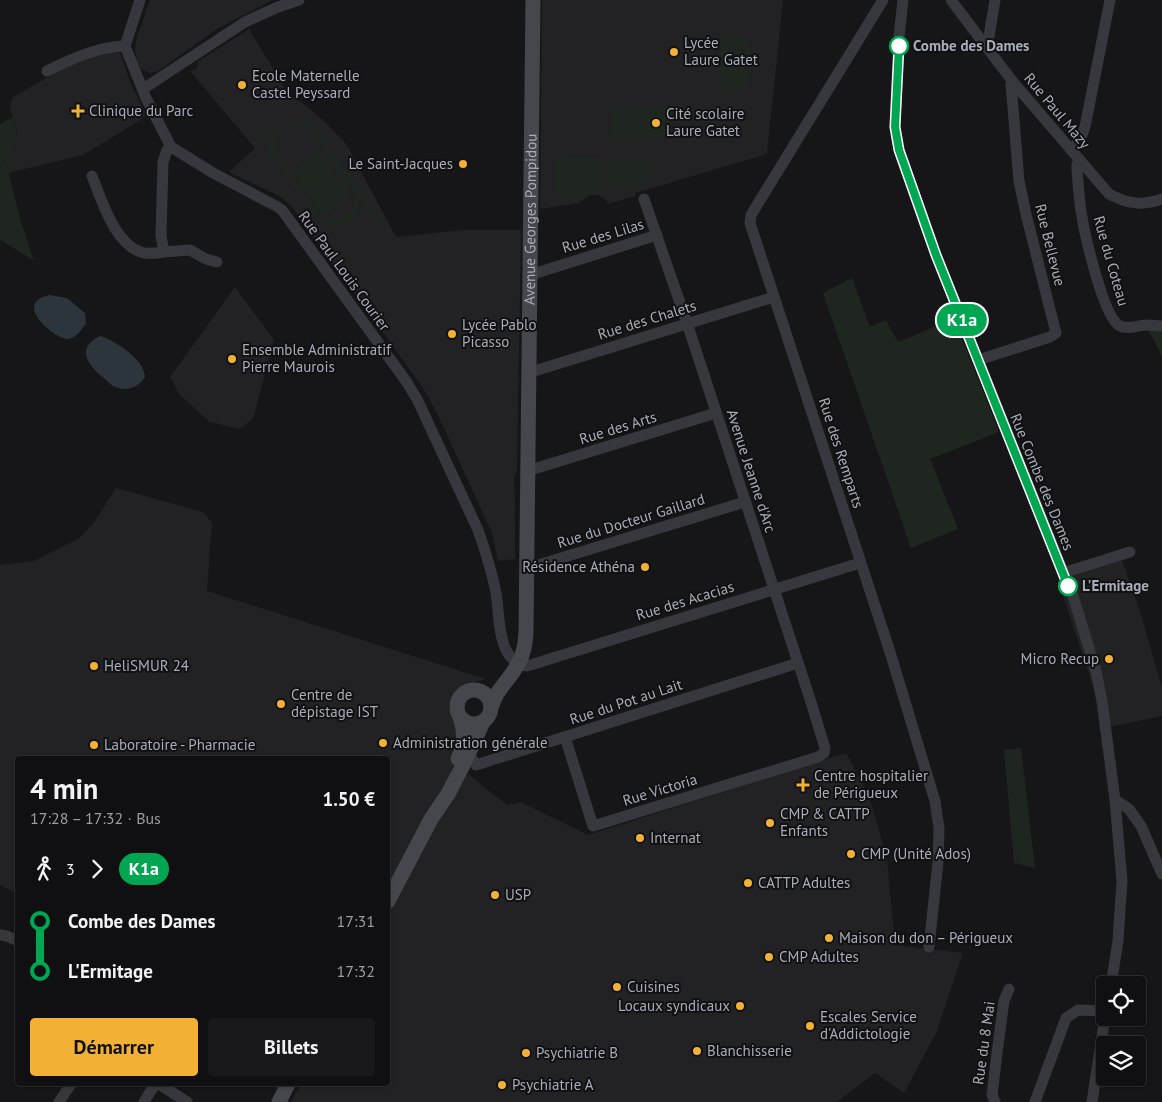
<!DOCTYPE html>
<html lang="fr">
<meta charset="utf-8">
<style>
:root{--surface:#101012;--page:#19191b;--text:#f1f3f6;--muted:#9c9d9f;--line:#303032;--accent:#f2b134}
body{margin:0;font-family:"PT Sans",sans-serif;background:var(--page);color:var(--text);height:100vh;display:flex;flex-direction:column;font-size:19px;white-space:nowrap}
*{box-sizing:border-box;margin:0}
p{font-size:16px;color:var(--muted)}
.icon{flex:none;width:28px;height:28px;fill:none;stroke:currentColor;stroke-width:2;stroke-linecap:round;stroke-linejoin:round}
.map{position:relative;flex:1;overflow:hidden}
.panel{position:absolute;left:15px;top:756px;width:375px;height:330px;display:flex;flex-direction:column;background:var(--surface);border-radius:5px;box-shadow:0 1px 4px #0004,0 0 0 1px var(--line)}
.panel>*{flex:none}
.badge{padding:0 10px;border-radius:16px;font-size:18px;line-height:32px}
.fabs{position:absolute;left:1096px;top:976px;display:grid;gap:10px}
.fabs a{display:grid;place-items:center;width:50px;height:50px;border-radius:5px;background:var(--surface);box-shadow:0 1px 4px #0004,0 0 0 1px var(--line);font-size:25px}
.map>.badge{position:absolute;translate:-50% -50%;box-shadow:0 0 0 2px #fff}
.legs{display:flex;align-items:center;gap:8px;height:55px;padding:0 15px;font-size:16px}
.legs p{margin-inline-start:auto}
.headline{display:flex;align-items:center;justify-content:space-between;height:85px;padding:0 15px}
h1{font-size:28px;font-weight:800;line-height:38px}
.primary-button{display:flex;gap:10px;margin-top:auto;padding:10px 15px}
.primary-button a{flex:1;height:58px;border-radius:5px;background:var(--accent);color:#111;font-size:20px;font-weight:800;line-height:58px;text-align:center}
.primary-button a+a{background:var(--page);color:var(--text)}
ul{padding:0 15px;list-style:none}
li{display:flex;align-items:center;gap:18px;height:50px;font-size:19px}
li i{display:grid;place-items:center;width:8px;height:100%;margin:0 6px;background:currentColor}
li i::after{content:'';width:12px;height:12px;margin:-6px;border:4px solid;border-radius:50%;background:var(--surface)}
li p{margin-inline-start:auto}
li:first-child i{background:linear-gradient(#0000 50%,currentColor 0)}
li:last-child i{background:linear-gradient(currentColor 50%,#0000 0)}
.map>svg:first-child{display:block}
</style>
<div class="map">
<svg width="1162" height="1102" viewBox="0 0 1162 1102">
<rect width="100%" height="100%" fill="#161618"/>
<g fill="#222225">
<path d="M150 0H273L217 29 158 71 149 73 141 69 137 61 135 50 137 37Z"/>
<path d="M542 0H783L767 154 635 193V196L608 204 606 200 598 195H591L579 203 540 209Z"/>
<path d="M249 29 288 94 303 103 326 123 347 145 396 237 463 230H521L517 472 514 476 515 498V559L498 561 492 533 437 413 423 388 292 207 281 197 229 172 255 148 190 71 198 68 197 62Z"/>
<path d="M105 50 120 53 131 84 147 116 83 155 8 173 7 167 17 135 10 106 13 97 72 63Z"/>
<path d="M235 287 274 340 253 419 239 429 210 422 180 395 170 377Z"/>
<path d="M116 488 203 512 212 523 207 591 486 679 468 684 457 689 449 709 457 726 459 751 451 771 469 775 507 805 521 802 588 835 846 753 869 796 887 858 895 945 963 953 937 1031 904 1093 875 1073 837 1102H291L301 1084H388V759H18L17 893 2 886 0 885V565L34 561 78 539 93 524Z"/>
<path d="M1122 560 1140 611 1162 688V716L1100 729 1095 692 1058 581Z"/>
</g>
<g fill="#1e261f" fill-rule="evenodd">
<path d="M718 35H747L749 87 720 88Z"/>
<rect x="610" y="108" width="56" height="28"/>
<path d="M13 117 17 135 7 167 20 218 34 261 1 240 0 244V124Z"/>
<path d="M291 118 302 119 314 126 386 227 382 230 361 201 357 213 350 221 340 225 334 226 323 223 316 219 271 156C265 138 273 124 291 118ZM290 124H300L310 130 354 191V204L346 216 342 219 332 220 319 214 276 153C273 139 277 129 290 124Z"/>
<path d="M317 153 320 156 323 153 335 169 332 172 336 179 340 176 352 193 349 195 350 197 327 214 325 212 322 214 311 197 313 195 309 188 305 190 294 174 297 172 295 169Z"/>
<path d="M554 157 601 158V194H554Z"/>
<path d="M647 159V185L609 186V160Z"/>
<path d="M852 278 870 327 886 320 898 342 954 319 999 432 930 459 958 529 911 548 823 293Z"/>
<path d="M1146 328 1162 329V357L1153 338Z"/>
<path d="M1021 748 1035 868 1014 863 1004 750Z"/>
</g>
<g fill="#2c353c">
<path d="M50 295 67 298 85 313 86 324C81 330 76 338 68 339 54 339 11 302 50 295Z"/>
<path d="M100 336C116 341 144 359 145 377 139 387 127 392 115 387 110 385 105 378 100 375 85 361 78 347 100 336Z"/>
</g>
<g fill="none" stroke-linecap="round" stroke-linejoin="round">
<g stroke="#37383d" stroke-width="11">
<path d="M140 0 125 46 146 98 171 147 215 174 276 206 282 210 406 381 417 399 478 530C485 550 492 572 496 593 499 611 498 633 506 650 510 658 518 666 527 666L860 563"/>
<path d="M883 0 751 215 750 223 890 652 935 801 939 828 938 862 929 947"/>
<path d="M903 0 899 37 895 127 899 150 936 255 1073 596 1096 671 1102 701 1115 800 1122 881 1118 941 1111 985"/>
<path d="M951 0 1013 82 1109 194C1127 204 1143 206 1162 199"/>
<path d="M984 45 988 42 995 0"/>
<path d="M47 71C71 59 97 47 125 46"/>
<path d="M143 89 245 22 278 7 299 0"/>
<path d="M1071 150 1080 140 1085 127 1110 0"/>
<path d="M1080 161 1077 164V169C1078 183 1079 197 1081 211 1084 231 1103 318 1120 326 1128 330 1138 325 1147 325 1152 325 1157 326 1162 326"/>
<path d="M92 176C102 201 115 246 144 253 151 254 157 253 164 252L161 236 163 162 167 150 171 147"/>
<path d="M164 252 190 250 206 259 217 262"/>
<path d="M530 275 657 235"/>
<path d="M978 360 1050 337 1056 333 1026 214 1019 181 1011 84 1013 82"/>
<path d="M528 373 774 297"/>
<path d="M527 471 716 413"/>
<path d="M525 569 745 502"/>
<path d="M1063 573 1130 552"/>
<path d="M565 737 593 826 818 757 824 753 825 748 810 699 687 323 644 199"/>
<path d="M469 754 476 765 798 663"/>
<path d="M1115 800 1129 809 1141 826 1162 874"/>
<path d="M0 935 7 936 18 941"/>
<path d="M159 1084 187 1102"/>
<path d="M59 1102 71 1084"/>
<path d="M144 1102 155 1084"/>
<path d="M995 1102 992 1095 997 1053 1004 1001 1009 989"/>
<path d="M1035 1102 1066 1018 1078 1010 1105 1011"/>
<path d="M1092 1102 1105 1017"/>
</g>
<g stroke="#45474d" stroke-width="15">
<circle cx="474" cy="707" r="17"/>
<path id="s1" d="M491 708C496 689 509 681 518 664 524 654 525 644 526 633L533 0"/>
<path d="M458 759C465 744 465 732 460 717"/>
<path d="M388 901 431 819 448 794 463 765 483 722"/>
<path d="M279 1102 288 1084"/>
</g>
</g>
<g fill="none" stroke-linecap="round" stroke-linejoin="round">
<g stroke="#fff" stroke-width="11">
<path id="line-1" d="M899 46 895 127 899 150 936 255 1068 586"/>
</g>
<use href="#line-1" stroke="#00a651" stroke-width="8"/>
</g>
<g fill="#fff" stroke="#00a651" stroke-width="2.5">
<circle cx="899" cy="46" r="9"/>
<circle cx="1068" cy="586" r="9"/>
</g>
<g fill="#f2b134" stroke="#111113" stroke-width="2">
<circle cx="674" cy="52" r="5"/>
<circle cx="242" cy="85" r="5"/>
<path d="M75.5 103.5h5v5h5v5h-5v5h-5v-5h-5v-5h5z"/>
<circle cx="656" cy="123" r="5"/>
<circle cx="463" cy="164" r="5"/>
<circle cx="452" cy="334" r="5"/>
<circle cx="232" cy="359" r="5"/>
<circle cx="645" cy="567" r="5"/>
<circle cx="1109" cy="659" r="5"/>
<circle cx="94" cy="666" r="5"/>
<circle cx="281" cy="704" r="5"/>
<circle cx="383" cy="743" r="5"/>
<circle cx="94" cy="745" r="5"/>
<path d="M800.5 777.5h5v5h5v5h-5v5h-5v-5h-5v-5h5z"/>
<circle cx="770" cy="823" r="5"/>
<circle cx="640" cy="838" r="5"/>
<circle cx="851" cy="854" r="5"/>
<circle cx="748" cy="883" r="5"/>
<circle cx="495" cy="895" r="5"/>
<circle cx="829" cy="938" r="5"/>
<circle cx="769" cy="957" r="5"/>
<circle cx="617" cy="987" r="5"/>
<circle cx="740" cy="1006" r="5"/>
<circle cx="810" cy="1026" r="5"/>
<circle cx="697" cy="1051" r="5"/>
<circle cx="526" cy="1053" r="5"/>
<circle cx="502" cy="1085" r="5"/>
</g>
<g text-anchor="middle" stroke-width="4" stroke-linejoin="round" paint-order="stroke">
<g font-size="15" fill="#a8adb8" stroke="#111113" text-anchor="start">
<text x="684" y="48">Lycée<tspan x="684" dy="17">Laure Gatet</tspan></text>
<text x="252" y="81">Ecole Maternelle<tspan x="252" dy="17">Castel Peyssard</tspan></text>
<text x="89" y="116">Clinique du Parc</text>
<text x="666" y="119">Cité scolaire<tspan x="666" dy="17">Laure Gatet</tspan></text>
<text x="453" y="169" text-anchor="end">Le Saint-Jacques</text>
<text x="462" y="330">Lycée Pablo<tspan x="462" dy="17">Picasso</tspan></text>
<text x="242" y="355">Ensemble Administratif<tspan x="242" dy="17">Pierre Maurois</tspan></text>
<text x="635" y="572" text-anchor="end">Résidence Athéna</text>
<text x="1099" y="664" text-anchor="end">Micro Recup</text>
<text x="104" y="671">HeliSMUR 24</text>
<text x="291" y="700">Centre de<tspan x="291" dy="17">dépistage IST</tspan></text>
<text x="393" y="748">Administration générale</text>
<text x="104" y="750">Laboratoire - Pharmacie</text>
<text x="814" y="781">Centre hospitalier<tspan x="814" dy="17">de Périgueux</tspan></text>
<text x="780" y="819">CMP &amp; CATTP<tspan x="780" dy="17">Enfants</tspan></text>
<text x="650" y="843">Internat</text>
<text x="861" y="859">CMP (Unité Ados)</text>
<text x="758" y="888">CATTP Adultes</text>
<text x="505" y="900">USP</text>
<text x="839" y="943">Maison du don – Périgueux</text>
<text x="779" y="962">CMP Adultes</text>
<text x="627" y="992">Cuisines</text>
<text x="730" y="1011" text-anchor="end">Locaux syndicaux</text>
<text x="820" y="1022">Escales Service<tspan x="820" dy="17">d'Addictologie</tspan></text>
<text x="707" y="1056">Blanchisserie</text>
<text x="536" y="1058">Psychiatrie B</text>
<text x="512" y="1090">Psychiatrie A</text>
</g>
<g font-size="15" font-weight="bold" fill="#a8adb8" stroke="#111113" text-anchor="start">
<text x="913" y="51">Combe des Dames</text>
<text x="1082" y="591">L'Ermitage</text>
</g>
<g font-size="15" fill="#a8adb8" stroke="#111113">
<text transform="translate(1057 111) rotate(50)" y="5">Rue Paul Mazy</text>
<text dy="5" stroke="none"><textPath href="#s1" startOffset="498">Avenue Georges Pompidou</textPath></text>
<text transform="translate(603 236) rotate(-17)" y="5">Rue des Lilas</text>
<text transform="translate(1050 245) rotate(76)" y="5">Rue Bellevue</text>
<text transform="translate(1111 261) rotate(74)" y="5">Rue du Coteau</text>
<text transform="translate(344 271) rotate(54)" y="5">Rue Paul Louis Courier</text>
<text transform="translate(647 320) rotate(-17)" y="5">Rue des Chalets</text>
<text transform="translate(618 428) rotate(-17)" y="5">Rue des Arts</text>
<text transform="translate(841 453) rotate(72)" y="5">Rue des Remparts</text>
<text transform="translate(751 471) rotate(72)" y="5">Avenue Jeanne d'Arc</text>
<text transform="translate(1042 482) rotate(68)" y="5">Rue Combe des Dames</text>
<text transform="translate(631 521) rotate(-17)" y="5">Rue du Docteur Gaillard</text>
<text transform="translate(685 601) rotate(-17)" y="5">Rue des Acacias</text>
<text transform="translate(626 702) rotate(-18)" y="5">Rue du Pot au Lait</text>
<text transform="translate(660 790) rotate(-17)" y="5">Rue Victoria</text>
<text transform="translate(984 1043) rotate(-82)" y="5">Rue du 8 Mai</text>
</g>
</g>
</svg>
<div class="fabs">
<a><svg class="icon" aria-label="locate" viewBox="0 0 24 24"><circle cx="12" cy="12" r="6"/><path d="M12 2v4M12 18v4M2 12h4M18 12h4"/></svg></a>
<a><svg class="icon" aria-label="layers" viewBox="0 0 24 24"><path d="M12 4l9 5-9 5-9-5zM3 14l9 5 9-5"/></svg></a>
</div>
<b class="badge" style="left:962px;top:320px;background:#00a651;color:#fff">K1a</b>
<section class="panel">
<div class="headline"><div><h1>4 min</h1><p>17:28 – 17:32 · Bus</p></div><b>1.50 €</b></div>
<div class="legs"><svg class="icon" aria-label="walk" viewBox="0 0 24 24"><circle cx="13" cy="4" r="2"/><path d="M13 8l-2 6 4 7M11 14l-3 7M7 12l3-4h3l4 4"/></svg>3<svg class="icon" aria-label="forward" viewBox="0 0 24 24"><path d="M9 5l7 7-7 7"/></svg><b class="badge" style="background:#00a651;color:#fff">K1a</b></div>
<ul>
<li><i style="color:#00a651"></i><b>Combe des Dames</b><p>17:31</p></li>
<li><i style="color:#00a651"></i><b>L'Ermitage</b><p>17:32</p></li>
</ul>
<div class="primary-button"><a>Démarrer</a><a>Billets</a></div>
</section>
</div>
